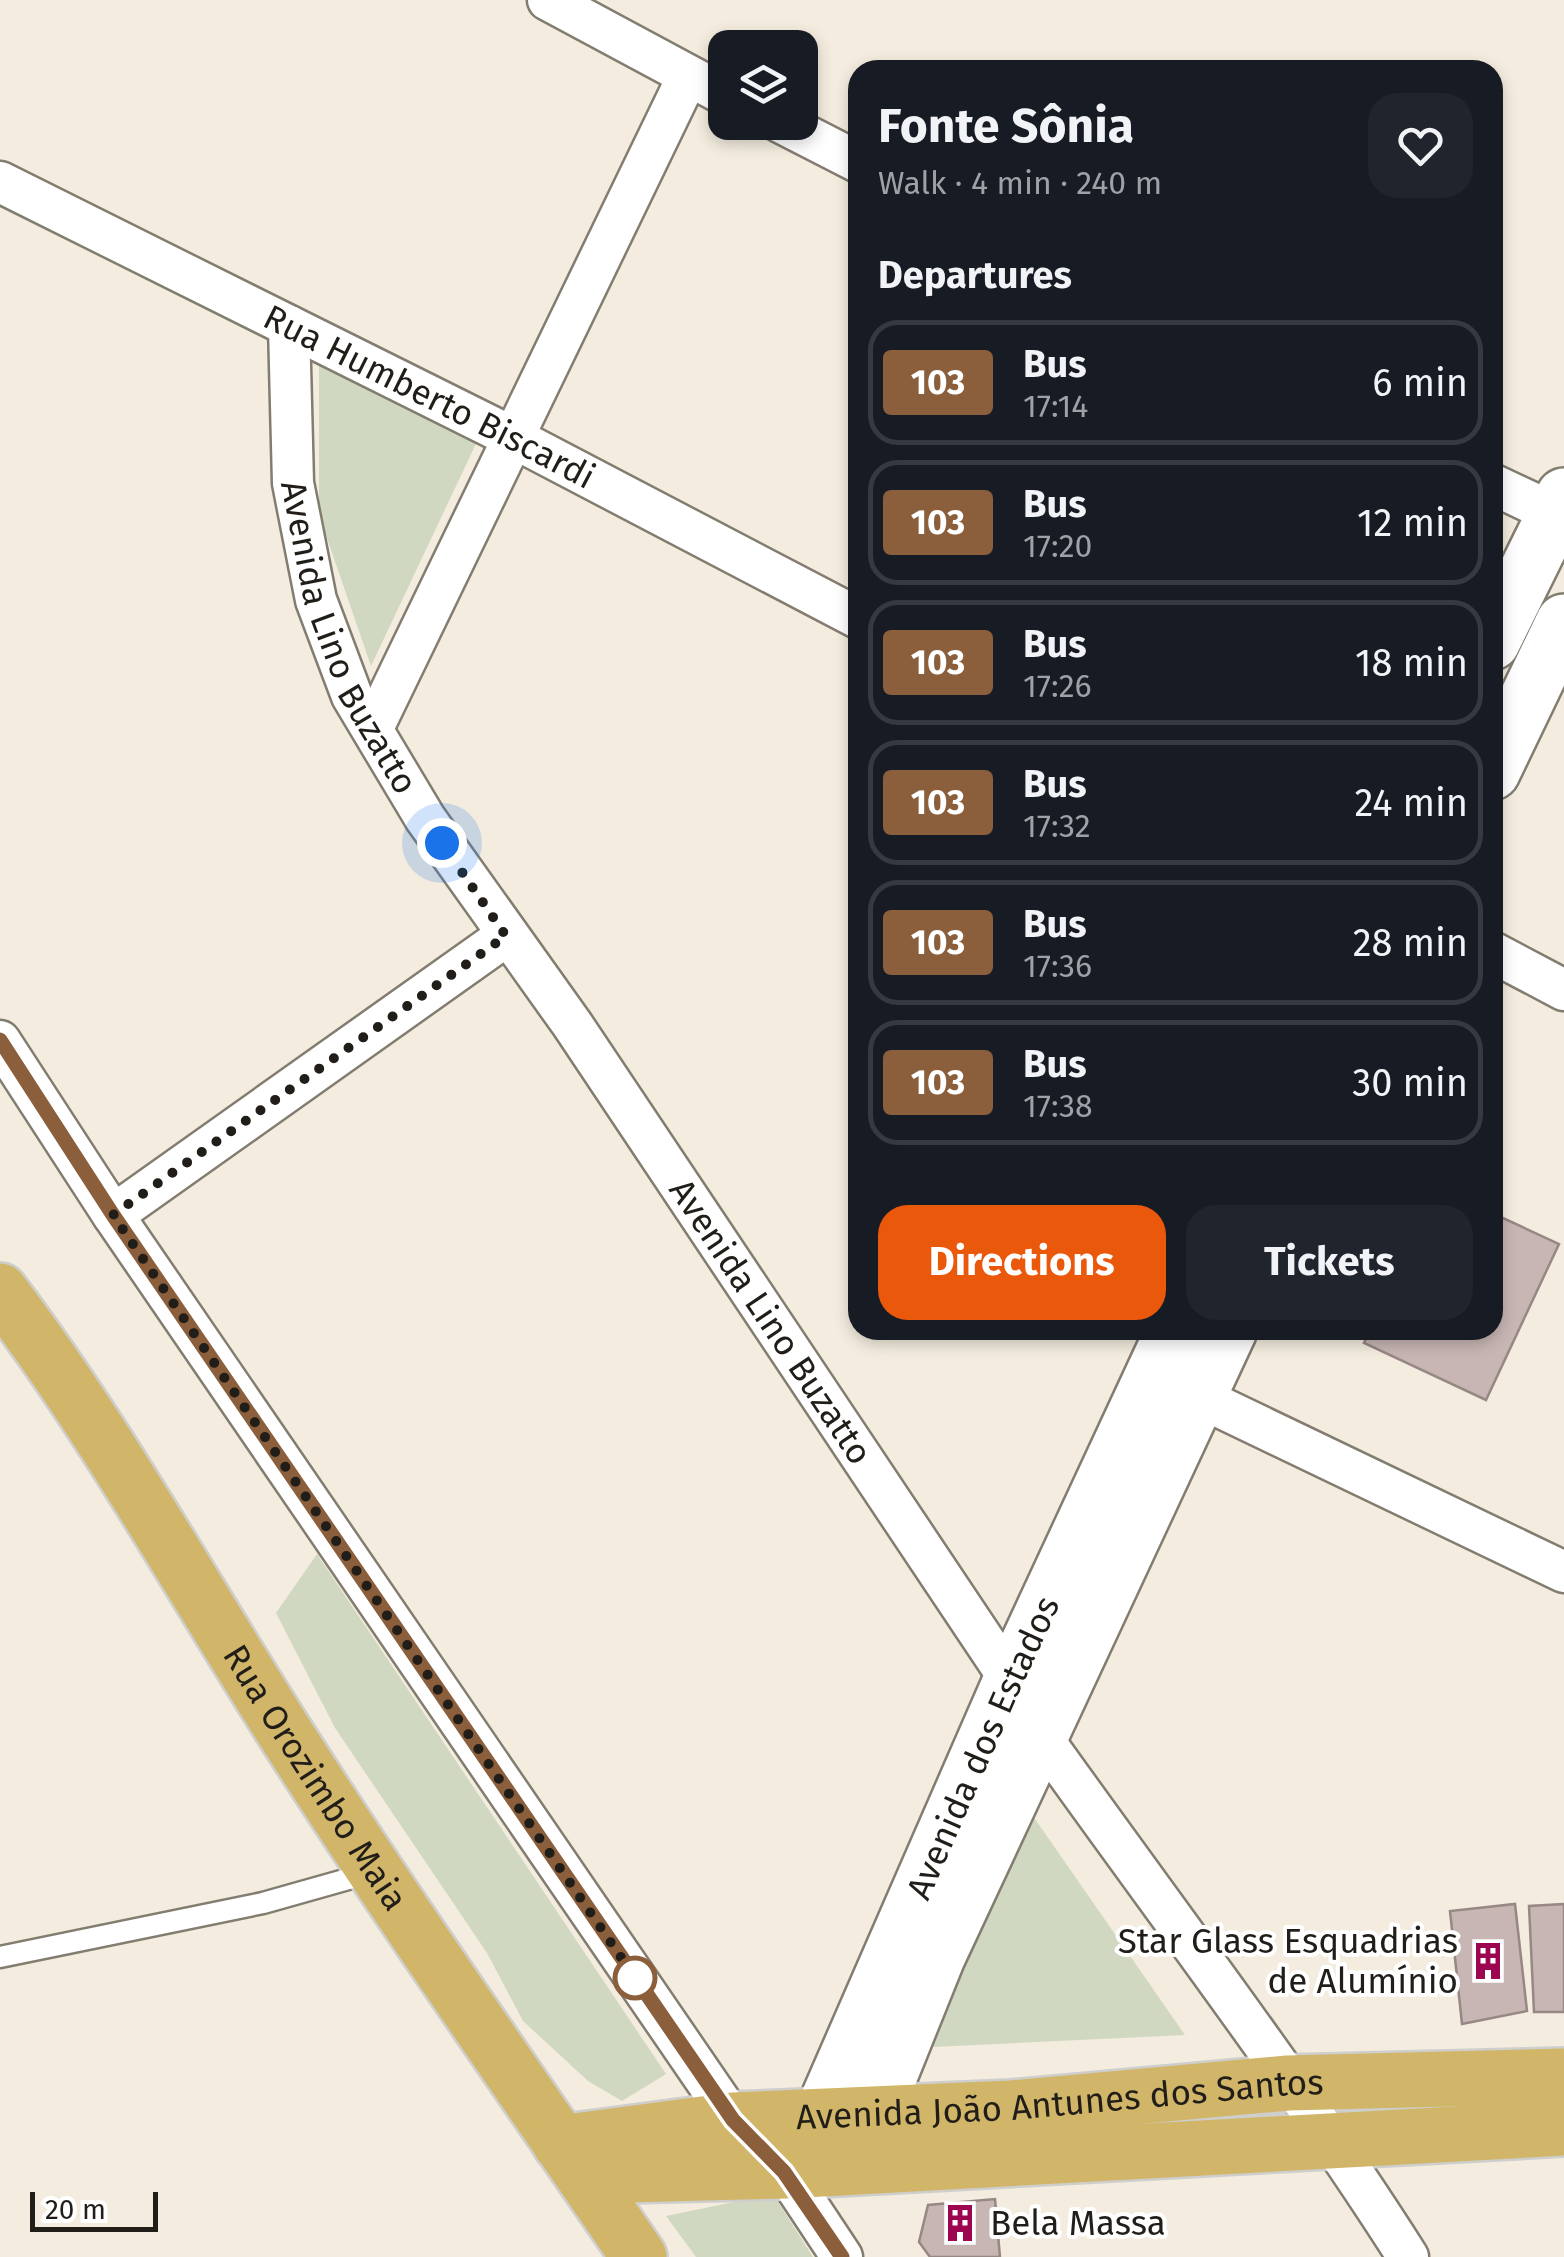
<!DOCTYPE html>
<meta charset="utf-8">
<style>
:root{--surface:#171b24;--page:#20242c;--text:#f1f3f6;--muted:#9ea1a6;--line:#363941;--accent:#ea580c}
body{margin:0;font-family:"Fira Sans",sans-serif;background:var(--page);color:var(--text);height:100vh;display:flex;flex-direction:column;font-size:38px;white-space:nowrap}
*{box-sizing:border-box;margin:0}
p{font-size:32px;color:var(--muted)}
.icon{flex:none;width:55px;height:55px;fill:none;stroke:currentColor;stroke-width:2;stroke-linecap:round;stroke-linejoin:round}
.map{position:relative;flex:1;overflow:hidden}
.drawer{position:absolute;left:848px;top:60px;width:655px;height:1280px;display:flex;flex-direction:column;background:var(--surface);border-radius:30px;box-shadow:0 5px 15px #0003}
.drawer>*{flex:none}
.badge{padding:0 20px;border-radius:8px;font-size:35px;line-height:65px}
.controls{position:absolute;left:708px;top:30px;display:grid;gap:20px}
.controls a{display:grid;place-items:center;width:110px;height:110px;border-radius:20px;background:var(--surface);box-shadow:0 5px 15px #0003;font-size:50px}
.scale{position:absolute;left:30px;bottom:25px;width:128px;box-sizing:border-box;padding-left:10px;border:5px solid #211e19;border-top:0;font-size:28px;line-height:35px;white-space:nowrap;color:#211e19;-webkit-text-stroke:8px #fff;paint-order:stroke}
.you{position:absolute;width:50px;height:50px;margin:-25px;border:8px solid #fff;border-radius:50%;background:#1a73e8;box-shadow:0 0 0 15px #1a73e833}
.map>.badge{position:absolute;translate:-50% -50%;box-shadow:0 0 0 5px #fff}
h2{padding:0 30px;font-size:38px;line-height:90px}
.round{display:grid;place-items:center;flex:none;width:105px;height:105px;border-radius:30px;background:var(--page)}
.summary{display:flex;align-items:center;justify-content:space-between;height:170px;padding:0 30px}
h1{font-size:48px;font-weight:700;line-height:75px}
.action{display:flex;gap:20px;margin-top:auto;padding:20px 30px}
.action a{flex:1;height:115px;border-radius:30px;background:var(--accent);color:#fff;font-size:40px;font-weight:700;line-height:115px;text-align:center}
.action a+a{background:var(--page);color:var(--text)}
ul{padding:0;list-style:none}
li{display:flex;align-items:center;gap:30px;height:125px;margin:0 20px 15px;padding:0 10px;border:5px solid var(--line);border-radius:30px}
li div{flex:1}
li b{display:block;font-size:38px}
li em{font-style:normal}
li .badge{min-width:110px;font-weight:700;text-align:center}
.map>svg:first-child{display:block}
</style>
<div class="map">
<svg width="1564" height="2257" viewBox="0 0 1564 2257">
<rect width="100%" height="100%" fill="#f4eddf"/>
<g fill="#d1d8c1">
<path d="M319 349 482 431 371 666 319 515Z"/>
<path d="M317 1554 666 2074 622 2101 588 2081 523 2021 487 1953 335 1728 276 1613Z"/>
<path d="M1026 1806 1185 2035 933 2047Z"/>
<path d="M773 2194 813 2257H696L666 2216Z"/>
</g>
<g fill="#c7b6b4" stroke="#978785" stroke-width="2.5">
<path d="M1492 1213 1559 1244 1486 1400 1364 1343 1370 1330H1492Z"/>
<path d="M1515 1904 1527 2011 1462 2024 1450 1911Z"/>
<path d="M1564 1904V2012H1534L1529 1906Z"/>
<path d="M995 2199 1000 2257H930L919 2242 928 2205Z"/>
</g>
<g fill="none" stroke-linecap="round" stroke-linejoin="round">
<g stroke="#837d70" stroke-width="25">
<path id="service" d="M0 1957 263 1903 373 1872"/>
</g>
<g stroke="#837d70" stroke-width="45">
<g id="minor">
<path d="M548 0 725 95"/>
<path d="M780 122 858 162"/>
<path id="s1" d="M0 182 510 436 858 618"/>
<path id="s2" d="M289 326 293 483 316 600 352 696 425 818 572 1024 1011 1681 1040 1735C1163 1908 1294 2078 1408 2257"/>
<path d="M1492 484 1564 518"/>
<path d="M373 728 688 76"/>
<path d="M1492 952 1564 990"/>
<path d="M0 1041 113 1215 733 2120 785 2171 842 2257"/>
<path d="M113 1215 506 936"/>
<path d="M1176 1386 1564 1572"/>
</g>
</g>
<g stroke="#837d70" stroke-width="60">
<g id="secondary">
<path d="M1492 642 1564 496"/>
<path d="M1492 772 1564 622"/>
<path d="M857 2156 937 1957 1229 1330"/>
<path id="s3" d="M803 2158 1011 1681 1174 1330"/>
</g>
</g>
<g stroke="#cececc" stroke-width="60">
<g id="primary">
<path id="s4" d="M0 1291C107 1432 192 1587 287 1736 400 1913 521 2084 639 2257"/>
<path id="s5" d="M560 2143 733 2120 1011 2108 1288 2083 1564 2076"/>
<path d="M584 2176 785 2171 1564 2128"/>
</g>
</g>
<use href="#service" stroke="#fff" stroke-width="20"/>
<use href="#minor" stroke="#fff" stroke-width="40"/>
<use href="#secondary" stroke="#fff" stroke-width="55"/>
<use href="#primary" stroke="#d1b568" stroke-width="55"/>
</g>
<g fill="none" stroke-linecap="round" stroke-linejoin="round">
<g stroke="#fff" stroke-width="22">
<path id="line" d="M0 1040 113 1215 733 2120 784 2172 842 2257"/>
</g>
<use href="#line" stroke="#8b5e3c" stroke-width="15"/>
<path stroke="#211e19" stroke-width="10" stroke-dasharray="0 18" d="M442 843 506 936 113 1215 644 1991 635 1978"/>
</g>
<defs>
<g id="building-bare" transform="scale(3)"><path d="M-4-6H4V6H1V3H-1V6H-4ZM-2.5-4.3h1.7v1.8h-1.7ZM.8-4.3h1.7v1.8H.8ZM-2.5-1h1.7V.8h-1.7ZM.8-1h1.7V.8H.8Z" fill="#9d0550" stroke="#fff" stroke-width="2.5" paint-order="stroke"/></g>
</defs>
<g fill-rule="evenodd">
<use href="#building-bare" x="1488" y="1961"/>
<use href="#building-bare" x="960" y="2223"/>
</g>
<circle fill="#fff" stroke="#8b5e3c" stroke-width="5" cx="635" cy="1978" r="20"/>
<g text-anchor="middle" stroke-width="8" stroke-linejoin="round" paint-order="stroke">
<g font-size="35" fill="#211e19" stroke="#fff">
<text dy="12" stroke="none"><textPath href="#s1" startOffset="480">Rua Humberto Biscardi</textPath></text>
<text dy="12" stroke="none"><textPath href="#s2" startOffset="322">Avenida Lino Buzatto</textPath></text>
<text dy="12" stroke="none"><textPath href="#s2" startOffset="1132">Avenida Lino Buzatto</textPath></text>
<text dy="12" stroke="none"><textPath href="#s3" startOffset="448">Avenida dos Estados</textPath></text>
<text dy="12" stroke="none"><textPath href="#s4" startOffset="580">Rua Orozimbo Maia</textPath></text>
<text dy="12" stroke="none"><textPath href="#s5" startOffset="502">Avenida João Antunes dos Santos</textPath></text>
</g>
<g font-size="35" fill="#211e19" stroke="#fff" text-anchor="end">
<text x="1458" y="1953">Star Glass Esquadrias<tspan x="1458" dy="40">de Alumínio</tspan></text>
<text x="990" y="2235" text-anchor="start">Bela Massa</text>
</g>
</g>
</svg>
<div class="controls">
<a><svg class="icon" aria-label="layers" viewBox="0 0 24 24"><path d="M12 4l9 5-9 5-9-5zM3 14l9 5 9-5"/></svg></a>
</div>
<div class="scale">20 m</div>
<div class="you" style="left:442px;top:843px"></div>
<section class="drawer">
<div class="summary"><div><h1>Fonte Sônia</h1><p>Walk · 4 min · 240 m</p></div><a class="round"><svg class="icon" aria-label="heart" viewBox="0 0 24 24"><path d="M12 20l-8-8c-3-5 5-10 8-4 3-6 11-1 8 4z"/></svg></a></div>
<h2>Departures</h2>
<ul>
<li><span class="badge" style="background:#8b5e3c;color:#fff">103</span><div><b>Bus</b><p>17:14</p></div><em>6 min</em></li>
<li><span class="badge" style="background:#8b5e3c;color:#fff">103</span><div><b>Bus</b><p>17:20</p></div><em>12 min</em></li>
<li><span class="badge" style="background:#8b5e3c;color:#fff">103</span><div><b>Bus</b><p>17:26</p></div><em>18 min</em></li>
<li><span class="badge" style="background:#8b5e3c;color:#fff">103</span><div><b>Bus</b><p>17:32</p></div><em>24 min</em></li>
<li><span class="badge" style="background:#8b5e3c;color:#fff">103</span><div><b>Bus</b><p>17:36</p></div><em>28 min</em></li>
<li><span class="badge" style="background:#8b5e3c;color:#fff">103</span><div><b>Bus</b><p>17:38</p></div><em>30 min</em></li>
</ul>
<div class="action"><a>Directions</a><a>Tickets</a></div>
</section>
</div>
